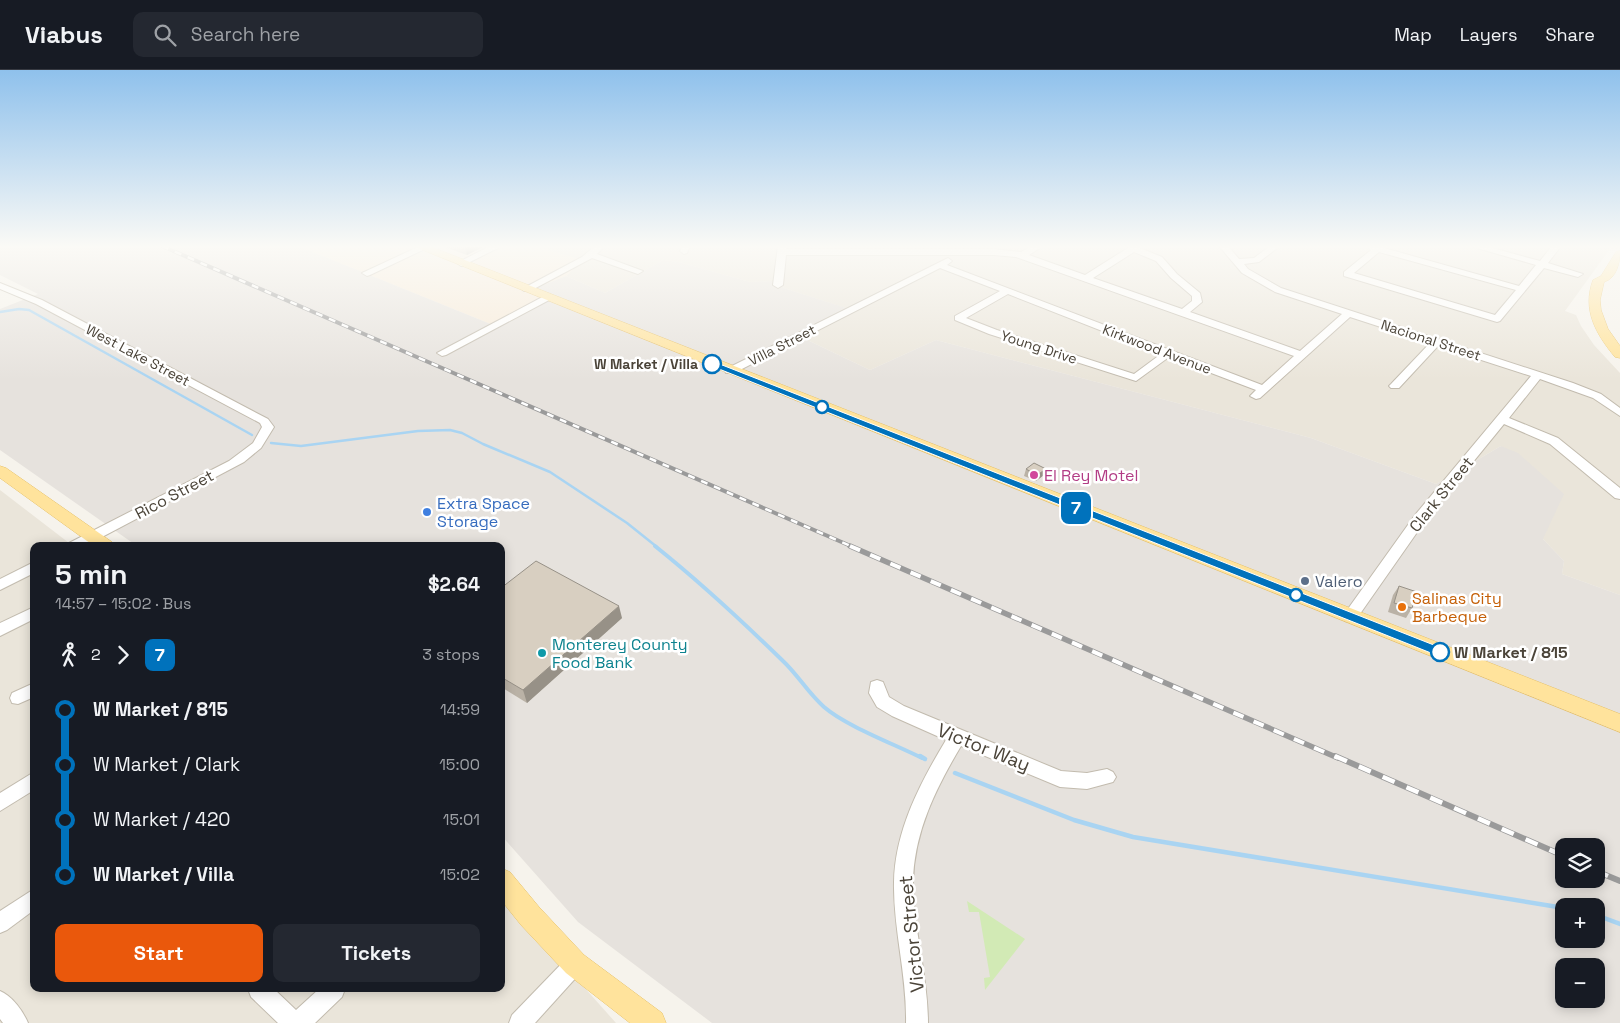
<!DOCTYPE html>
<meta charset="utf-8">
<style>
:root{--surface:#171b24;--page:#242831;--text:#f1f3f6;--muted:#9ea1a6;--line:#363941;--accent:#ea580c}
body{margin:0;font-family:"Space Grotesk",sans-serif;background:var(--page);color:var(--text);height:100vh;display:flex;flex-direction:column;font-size:19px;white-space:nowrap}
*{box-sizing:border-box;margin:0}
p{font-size:16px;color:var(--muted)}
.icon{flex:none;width:28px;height:28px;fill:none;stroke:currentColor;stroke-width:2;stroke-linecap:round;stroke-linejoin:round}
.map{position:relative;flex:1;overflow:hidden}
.details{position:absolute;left:30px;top:472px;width:475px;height:450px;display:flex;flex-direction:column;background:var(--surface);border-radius:10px;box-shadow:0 2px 12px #0003}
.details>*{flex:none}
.badge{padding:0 10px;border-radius:8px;font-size:18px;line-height:32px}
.controls{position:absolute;left:1555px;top:768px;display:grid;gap:10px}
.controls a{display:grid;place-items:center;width:50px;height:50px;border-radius:10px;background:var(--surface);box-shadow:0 2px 12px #0003;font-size:25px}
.map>.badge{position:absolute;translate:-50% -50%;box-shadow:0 0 0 2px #fff}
.legs{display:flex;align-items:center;gap:8px;height:55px;padding:0 25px;font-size:16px}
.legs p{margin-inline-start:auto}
.summary{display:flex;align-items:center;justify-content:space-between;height:85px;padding:0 25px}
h1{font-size:28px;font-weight:700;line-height:38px}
.cta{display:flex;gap:10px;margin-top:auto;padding:10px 25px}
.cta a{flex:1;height:58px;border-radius:10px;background:var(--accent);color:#fff;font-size:20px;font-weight:700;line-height:58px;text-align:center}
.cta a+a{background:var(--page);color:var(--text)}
ul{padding:0 25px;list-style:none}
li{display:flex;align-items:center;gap:18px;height:55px;font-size:19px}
li i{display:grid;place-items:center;width:8px;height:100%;margin:0 6px;background:currentColor}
li i::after{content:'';width:12px;height:12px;margin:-6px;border:4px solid;border-radius:50%;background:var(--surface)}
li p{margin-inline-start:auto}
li:first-child i{background:linear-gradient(#0000 50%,currentColor 0)}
li:last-child i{background:linear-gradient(currentColor 50%,#0000 0)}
header{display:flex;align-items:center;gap:30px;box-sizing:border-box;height:70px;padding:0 25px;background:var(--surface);border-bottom:1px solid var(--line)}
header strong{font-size:24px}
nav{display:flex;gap:28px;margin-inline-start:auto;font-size:18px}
.search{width:350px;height:45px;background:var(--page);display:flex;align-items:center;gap:12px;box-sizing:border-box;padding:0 18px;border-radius:10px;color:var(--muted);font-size:19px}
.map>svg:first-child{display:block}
</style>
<header>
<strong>Viabus</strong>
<div class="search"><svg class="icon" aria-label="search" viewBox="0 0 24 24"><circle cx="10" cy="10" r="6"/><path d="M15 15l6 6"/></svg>Search here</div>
<nav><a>Map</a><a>Layers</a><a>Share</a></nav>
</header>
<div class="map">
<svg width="1620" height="953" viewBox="0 0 1620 953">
<rect width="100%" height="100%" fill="#f6f3ec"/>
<g fill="#eae5da">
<path d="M532 176H1612L1565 241 1576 245 1581 256 1594 275 1620 303V525L1562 504 1564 491 1543 469 1501 376 1436 414 1311 368 936 270 870 300 801 267 845 238 784 218 773 211 750 212 679 192 663 190 605 223 566 206 582 190Z"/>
<path d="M0 420 73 476H34V919H501V824L616 953H0Z"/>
</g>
<path fill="#f7ead8" d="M298 176H532L583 190 566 206 528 221 542 228 493 255Z"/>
<path fill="#e6e2dd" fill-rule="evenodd" d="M0 176H110L116 179 124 176H298L493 255 541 228 528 221 566 206 605 223 663 190 679 192 750 212 772 211 784 218 846 238 801 267 870 300 936 270 1311 368 1436 414 1501 376 1518 383 1564 424 1543 469 1564 491 1562 504 1620 525V953H712L578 852 501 765V476H137L0 380V239L38 224 0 205ZM1564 776H1596V809H1564ZM1564 836H1596V869H1564ZM1564 896H1596V929H1564Z"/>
<path fill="#d2eab5" d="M967 831 1025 869 985 920 984 908 990 907 979 842H969Z"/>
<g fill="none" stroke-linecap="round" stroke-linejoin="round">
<g stroke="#a9d4f2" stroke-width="2.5">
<path d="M0 242 19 239 29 240 252 365"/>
<path d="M271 373 301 376 418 361 450 360 462 363 483 374 550 402 627 453 657 477"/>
</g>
<path stroke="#a9d4f2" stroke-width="4" d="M655 476C700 512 742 551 783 591 798 605 808 623 824 637 846 656 894 674 922 688"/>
<g stroke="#a9d4f2" stroke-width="4.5">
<path d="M920 686 925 689"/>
<path d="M955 703 1074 750 1133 767 1564 838"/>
<path d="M1596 845 1620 854"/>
</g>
<g stroke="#c2bbae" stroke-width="2">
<g id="minor">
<path d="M420 176 427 178 370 205 367 206 362 203Z"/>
<path d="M490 176H502L464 195 461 196 457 193Z"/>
<path d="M595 176H605L597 184 643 201 638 204 635 203 592 188 530 221H524L522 219 582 187Z"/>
<path d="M682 176H690L687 183 684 184 680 181Z"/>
<path d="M778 176H786V179H994L1021 182 1032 176H1043L1029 185 1085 205 1131 176H1142L1140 178 1162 187 1177 204 1200 223 1202 232 1190 242 1300 281 1342 244 1275 222 1242 203 1219 176H1228L1239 189 1254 188 1270 176H1280L1259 192 1244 194 1248 199 1281 218 1573 313 1601 324 1620 338V346L1593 328 1540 309 1509 348 1558 368 1620 418V429L1615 428 1550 374 1504 354 1425 451 1355 551 1350 552 1345 551 1343 547 1345 543 1415 445 1531 306 1438 276 1399 318H1391L1389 316 1391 314 1430 273 1350 247 1260 328 1256 329 1250 326 1256 320 1169 287 1136 311 989 264 955 250V246L1000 221 940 198 734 303H726L725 301 726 299 948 188 952 191 947 195 1262 315 1294 286 1016 187 994 185H786L783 215 778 218 773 215ZM1134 182 1156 191 1171 208 1192 226V231L1182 239 1093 208ZM1008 224 1161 284 1134 304 997 260 966 248Z"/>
<path d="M1366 176H1377L1519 216 1536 195 1470 176H1485L1540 191 1552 176H1561L1548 193 1583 204 1578 207 1544 198 1500 251 1497 252 1344 206V202L1371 180ZM1379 182 1516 220 1495 245 1354 203Z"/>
<path d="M0 213 42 230 268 349 274 357 261 378 244 392 85 476H67L69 473 229 391 253 373 262 357 260 353 36 234 0 219Z"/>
<path d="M548 224 551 225V229L446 285 442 286 437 283Z"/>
<path d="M34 492V503L0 520V509Z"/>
<path d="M34 537V549L0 566V553Z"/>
<path d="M877 610 883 612 889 627 904 636 1061 701 1087 703 1107 699 1113 702 1116 707 1113 712 1087 719 1060 717 961 676C936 718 914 762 913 812 913 859 928 905 928 953H906C907 905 893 859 894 812 895 761 920 713 946 670L892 646 877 637 869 623 871 612Z"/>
<path d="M34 613V627L18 634 12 633 10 628 12 623Z"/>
<path d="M34 702V720L0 741V723Z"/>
<path d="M34 819V840L7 860 0 863V841Z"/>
<path d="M575 884 582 887 585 894 582 901 535 953H509L512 945 568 887Z"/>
<path d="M248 919H274L296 940 319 919H345L342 927 315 953H278L251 927Z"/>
<path d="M0 921C12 926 23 941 28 953H3L0 949Z"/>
</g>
</g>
<g stroke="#e6c16a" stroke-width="1">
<g id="major">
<path d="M413 176H429L1620 644V662Z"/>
<path d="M1620 181C1620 192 1617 208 1604 212L1600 230 1601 240 1608 259 1620 276V288L1615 287C1596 264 1582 240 1593 210L1601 206 1616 182Z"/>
<path d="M0 396 6 398 112 472 115 476H94L0 408Z"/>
<path d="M501 798 510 802 539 837 584 885 662 943 666 953H630L566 903 521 855 501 830Z"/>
</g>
</g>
<use href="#minor" fill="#fff" fill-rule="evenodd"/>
<use href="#major" fill="#ffe39c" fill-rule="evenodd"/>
<g stroke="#9a9a9a" stroke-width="4">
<path id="rail-far2" d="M162 176 853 477"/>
</g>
<g stroke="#9a9a9a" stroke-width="5.5">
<path id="rail-far1" d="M850 476 1338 688"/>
</g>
<g stroke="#9a9a9a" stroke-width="6">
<g id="rail">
<path d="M1335 686 1564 786"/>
<path d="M1596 801 1620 811"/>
</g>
</g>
<use href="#rail-far2" stroke="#fff" stroke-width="2.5" stroke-dasharray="7" stroke-linecap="butt"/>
<use href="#rail-far1" stroke="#fff" stroke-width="4" stroke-dasharray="11" stroke-linecap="butt"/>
<use href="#rail" stroke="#fff" stroke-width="4.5" stroke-dasharray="13" stroke-linecap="butt"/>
</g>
<g fill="#bab2a6">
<path d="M442 176H485L467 185Z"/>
<path d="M1026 399 1044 405 1036 411 1024 406Z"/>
<path d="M1399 516 1412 538 1406 548 1388 542 1393 525Z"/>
<path d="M501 518 622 548 527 633 501 617Z"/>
</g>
<g fill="#979187">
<path d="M465 176H485L467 185Z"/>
<path d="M1046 399 1044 405 1036 411 1037 405Z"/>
<path d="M619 536 622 548 527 633 523 620Z"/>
</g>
<g fill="#d8cfc1" stroke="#979187">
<path d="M1034 393 1046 399 1037 405 1026 399Z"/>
<path d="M536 491 619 536 523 620 501 607V518Z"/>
<path d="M1399 516 1417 522 1412 538 1394 533Z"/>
</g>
<linearGradient id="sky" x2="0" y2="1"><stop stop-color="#8fc1ec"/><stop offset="0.57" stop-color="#fbfaf6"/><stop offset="1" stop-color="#fbfaf6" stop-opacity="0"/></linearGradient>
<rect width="1620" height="310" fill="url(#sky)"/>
<path fill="#0072bc" stroke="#fff" d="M712 291 1444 579 1446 582 1444 585H1436L709 295V292Z"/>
<g fill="#fff" stroke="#0072bc" stroke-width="2.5">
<circle cx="712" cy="294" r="9"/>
<circle cx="822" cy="337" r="6"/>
<circle cx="1296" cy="525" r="6"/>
<circle cx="1440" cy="582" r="9"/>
</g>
<circle fill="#d1479c" stroke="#fff" stroke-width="2" cx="1034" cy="405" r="5"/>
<circle fill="#3f7fe0" stroke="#fff" stroke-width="2" cx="427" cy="442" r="5"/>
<circle fill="#5c6f8a" stroke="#fff" stroke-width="2" cx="1305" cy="511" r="5"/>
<circle fill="#e8710a" stroke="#fff" stroke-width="2" cx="1402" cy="537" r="5"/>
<circle fill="#0f9aa8" stroke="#fff" stroke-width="2" cx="542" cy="583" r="5"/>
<g text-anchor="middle" stroke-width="5" stroke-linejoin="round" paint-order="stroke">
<g font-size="14" fill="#4b4439" stroke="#fff">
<text transform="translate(1431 270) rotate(18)" y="5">Nacional Street</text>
<text transform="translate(782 275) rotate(-27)" y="5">Villa Street</text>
<text transform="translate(1039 277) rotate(18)" y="5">Young Drive</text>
<text transform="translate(1157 279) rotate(21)" y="5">Kirkwood Avenue</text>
<text transform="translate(138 285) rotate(28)" y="5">West Lake Street</text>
</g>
<g font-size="14" font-weight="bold" fill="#4b4439" stroke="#fff" text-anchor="end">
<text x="698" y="299">W Market / Villa</text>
</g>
<g font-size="16" fill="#b23c85" stroke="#fff" text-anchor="start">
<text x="1044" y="411">El Rey Motel</text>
</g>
<g font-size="16" fill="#4b4439" stroke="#fff">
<text transform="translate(174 424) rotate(-28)" y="6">Rico Street</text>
<text transform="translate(1441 424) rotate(-51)" y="6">Clark Street</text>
</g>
<g font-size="16" fill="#366cbe" stroke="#fff" text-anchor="start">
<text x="437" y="439">Extra Space<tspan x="437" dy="18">Storage</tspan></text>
</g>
<g font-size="16" fill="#4e5e75" stroke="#fff" text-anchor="start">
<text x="1315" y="517">Valero</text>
</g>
<g font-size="16" fill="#c56008" stroke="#fff" text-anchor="start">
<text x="1412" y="534">Salinas City<tspan x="1412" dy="18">Barbeque</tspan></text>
</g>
<g font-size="16" fill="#0d838f" stroke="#fff" text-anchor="start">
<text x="552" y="580">Monterey County<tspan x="552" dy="18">Food Bank</tspan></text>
</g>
<g font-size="16" font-weight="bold" fill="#4b4439" stroke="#fff" text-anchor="start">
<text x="1454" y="588">W Market / 815</text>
</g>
<g font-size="19" fill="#4b4439" stroke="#fff">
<text transform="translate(984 677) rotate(22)" y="7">Victor Way</text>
<text transform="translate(911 864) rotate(-96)" y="7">Victor Street</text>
</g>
</g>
</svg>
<div class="controls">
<a><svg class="icon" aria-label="layers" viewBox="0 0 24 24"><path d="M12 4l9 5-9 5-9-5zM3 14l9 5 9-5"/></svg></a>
<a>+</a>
<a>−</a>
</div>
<b class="badge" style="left:1076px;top:438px;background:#0072bc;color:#fff">7</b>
<section class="details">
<div class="summary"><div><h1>5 min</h1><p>14:57 – 15:02 · Bus</p></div><b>$2.64</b></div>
<div class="legs"><svg class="icon" aria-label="walk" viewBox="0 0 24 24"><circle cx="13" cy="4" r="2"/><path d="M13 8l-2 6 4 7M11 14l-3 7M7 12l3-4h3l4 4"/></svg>2<svg class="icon" aria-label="forward" viewBox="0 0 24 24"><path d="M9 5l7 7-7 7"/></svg><b class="badge" style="background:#0072bc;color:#fff">7</b><p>3 stops</p></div>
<ul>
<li><i style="color:#0072bc"></i><b>W Market / 815</b><p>14:59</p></li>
<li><i style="color:#0072bc"></i><span>W Market / Clark</span><p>15:00</p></li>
<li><i style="color:#0072bc"></i><span>W Market / 420</span><p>15:01</p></li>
<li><i style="color:#0072bc"></i><b>W Market / Villa</b><p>15:02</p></li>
</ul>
<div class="cta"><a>Start</a><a>Tickets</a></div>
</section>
</div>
